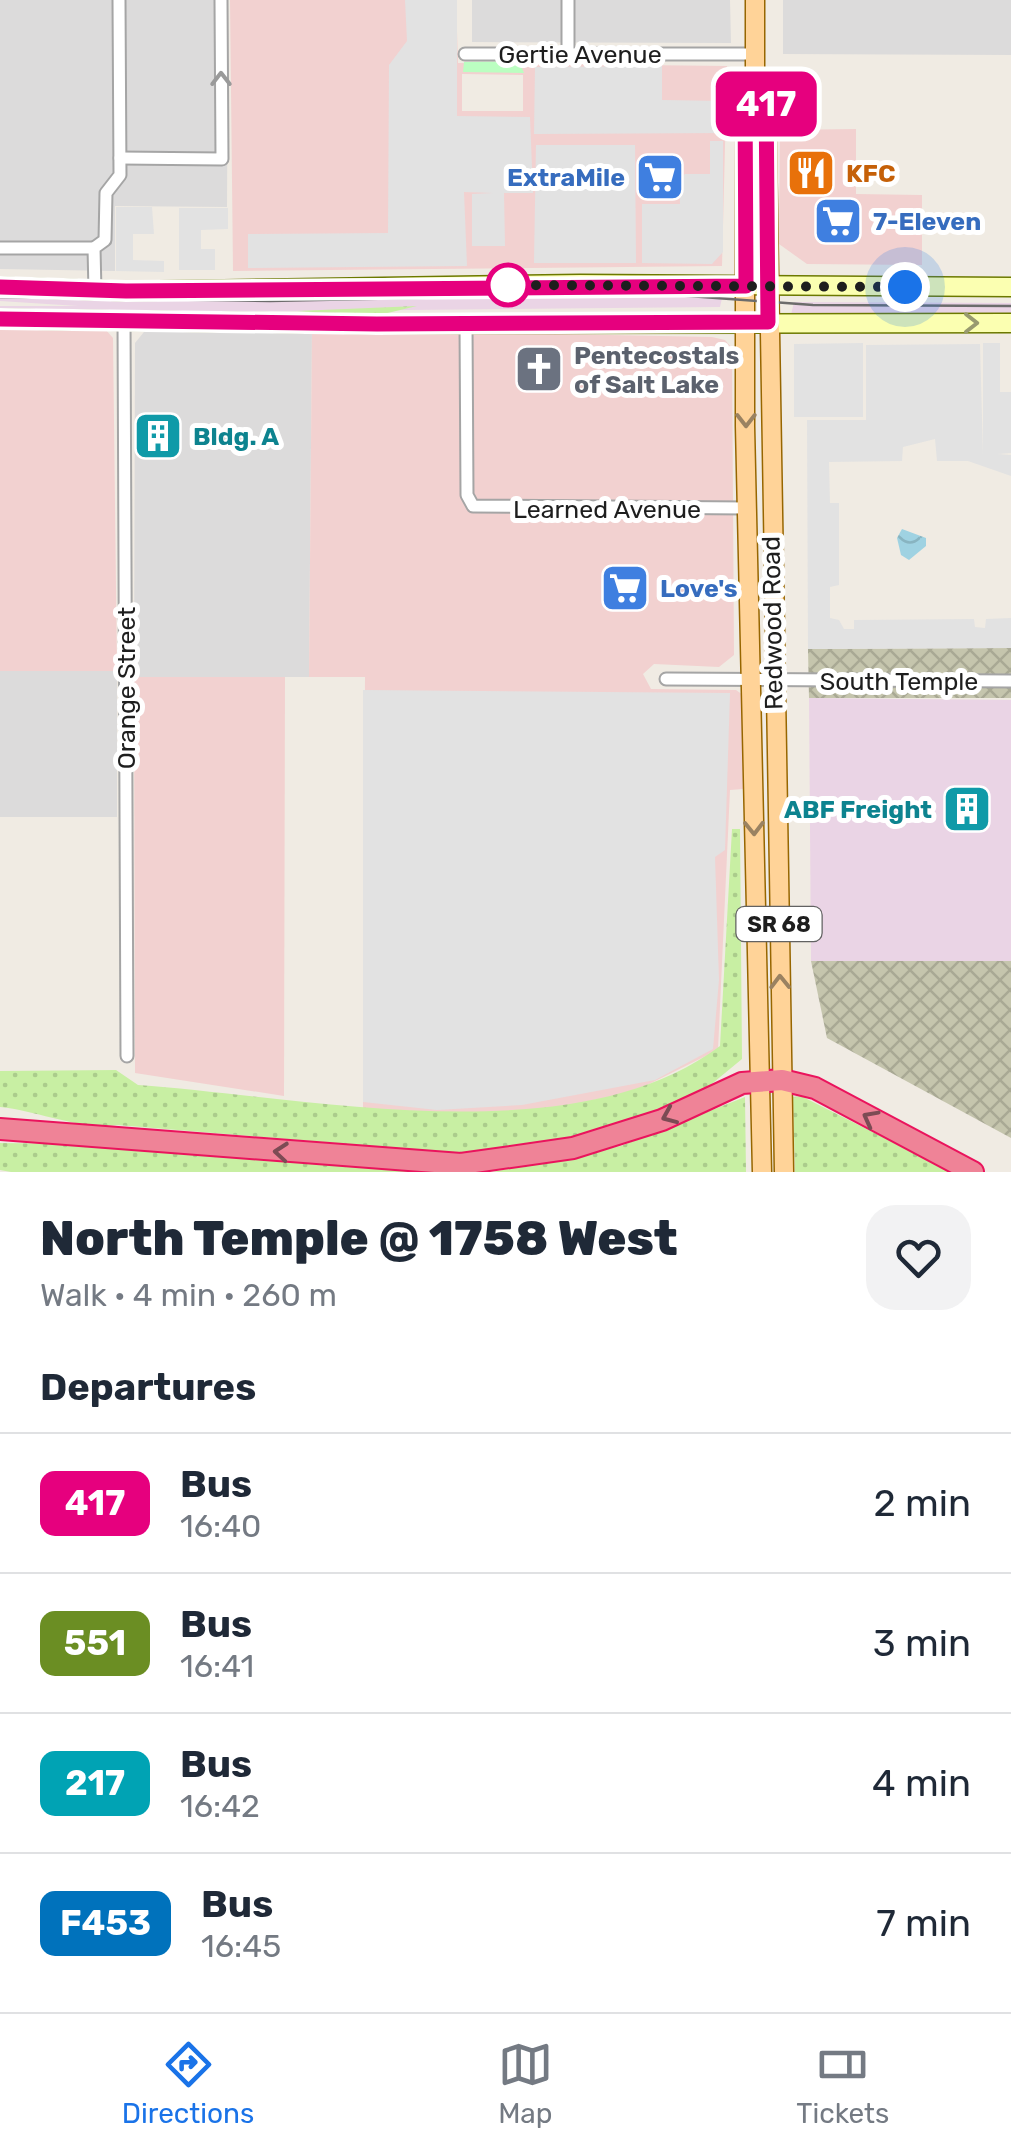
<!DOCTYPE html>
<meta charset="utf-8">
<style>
:root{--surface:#fff;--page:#f2f2f3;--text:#1f2937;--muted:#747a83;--line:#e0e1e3;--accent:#1a73e8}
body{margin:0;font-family:Rubik,sans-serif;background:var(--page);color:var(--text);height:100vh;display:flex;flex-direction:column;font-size:38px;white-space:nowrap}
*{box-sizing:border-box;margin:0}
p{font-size:32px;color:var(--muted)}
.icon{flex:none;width:55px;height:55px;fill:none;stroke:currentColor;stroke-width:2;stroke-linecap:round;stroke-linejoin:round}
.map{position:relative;height:1172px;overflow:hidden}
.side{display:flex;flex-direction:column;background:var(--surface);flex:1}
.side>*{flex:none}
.badge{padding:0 20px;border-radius:15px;font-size:35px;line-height:65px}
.you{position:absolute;width:50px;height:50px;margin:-25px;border:8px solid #fff;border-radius:50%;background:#1a73e8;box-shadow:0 0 0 15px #1a73e833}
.map>.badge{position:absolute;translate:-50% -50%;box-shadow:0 0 0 5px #fff}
h2{padding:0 40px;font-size:38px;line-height:90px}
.round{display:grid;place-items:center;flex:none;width:105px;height:105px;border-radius:30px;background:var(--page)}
.overview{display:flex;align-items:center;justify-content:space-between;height:170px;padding:0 40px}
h1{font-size:48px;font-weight:800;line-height:75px}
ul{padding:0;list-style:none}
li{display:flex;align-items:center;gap:30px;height:140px;padding:0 40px;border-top:2px solid var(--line)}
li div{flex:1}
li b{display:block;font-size:38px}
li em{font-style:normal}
li .badge{min-width:110px;font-weight:700;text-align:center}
.menu{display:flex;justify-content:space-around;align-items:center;height:140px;border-top:2px solid var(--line);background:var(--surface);font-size:28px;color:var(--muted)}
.menu a{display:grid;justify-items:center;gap:5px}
.menu .on{color:var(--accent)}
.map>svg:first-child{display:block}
</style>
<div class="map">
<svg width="1011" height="1172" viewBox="0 0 1011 1172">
<defs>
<pattern id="construction-cross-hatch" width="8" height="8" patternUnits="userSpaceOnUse" patternTransform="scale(2.5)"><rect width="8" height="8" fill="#c5c5ad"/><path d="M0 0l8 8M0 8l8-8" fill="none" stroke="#a9a994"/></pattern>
<pattern id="grass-dots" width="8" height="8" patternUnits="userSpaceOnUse" patternTransform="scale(2.5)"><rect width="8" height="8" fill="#c8efa3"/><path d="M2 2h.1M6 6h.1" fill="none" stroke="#abcc8c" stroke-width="1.8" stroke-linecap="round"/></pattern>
<pattern id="water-waves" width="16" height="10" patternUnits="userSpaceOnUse" patternTransform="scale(2.5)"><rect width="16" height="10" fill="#9fd2e2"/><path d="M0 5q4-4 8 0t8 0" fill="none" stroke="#88b4c1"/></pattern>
</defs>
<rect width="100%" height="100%" fill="#f0ebe3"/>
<g fill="#dcdbdb">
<path d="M0 0H228L227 207 115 206V271L0 269Z"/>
<path d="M472 0H730L731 43 472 42Z"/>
<path d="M783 0H1011V55L783 54Z"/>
<path d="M148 327 312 329 309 677H134L135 343Z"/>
<rect x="0" y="671" width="117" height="146"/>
</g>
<g fill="#f2d1d0" fill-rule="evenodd">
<path d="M230 0H456L458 63 727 66 722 266 233 271ZM462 74 523 75V111H462Z"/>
<path d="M856 129V194L922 195V265L807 264 779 244 780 130Z"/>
<path d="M0 327 105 329 113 338 117 671H0Z"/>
<path d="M312 329 712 337 725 340 732 348 734 655 719 667 654 664 643 674 651 689 736 690 743 695V789L730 790 718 1050 633 1092 545 1110 437 1117 363 1108 365 677H309Z"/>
<path d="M134 677H285L284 1096 135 1073Z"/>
</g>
<g fill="#ead4e5">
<path d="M687 291 723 294 720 307 0 314V306H78L0 301V295L184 299 403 292Z"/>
<path d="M794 302 1011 303V318L791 315Z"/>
<path d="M809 698 1011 700V961H811Z"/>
</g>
<g fill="url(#construction-cross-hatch)">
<path d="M1011 648V698H809L808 649Z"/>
<path d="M811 961H1011V1138L827 1038Z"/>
</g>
<g fill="url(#grass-dots)">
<path d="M417 306 375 316 297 311Z"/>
<path d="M732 829H740L742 1059 708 1087 638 1119 545 1144 470 1154 117 1125C79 1130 39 1111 0 1107V1071L116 1070 138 1085C309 1097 573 1156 720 1046Z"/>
<path d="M801 1096 952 1172H795L793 1097Z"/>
<path d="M745 1097 746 1172H493L621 1146Z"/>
<path d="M0 1143 84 1144 419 1172H11L0 1170Z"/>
</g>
<path fill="#bbfec1" d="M519 61 524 73 463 72 464 62Z"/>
<g fill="#e2e2e2">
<path d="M405 0H457V116L530 117 533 193H504L505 246H472V194L493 193 464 192 467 266 248 268V234L388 233 389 65 407 41Z"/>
<path d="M662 66V100L723 101V133L534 134 535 67Z"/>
<path d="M710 141H723V252L712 264 642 263V204H680L679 180 685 174H710Z"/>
<path d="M536 145H635L636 263H534Z"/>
<path d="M116 207H152L154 234H133V260L164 261V272L116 271Z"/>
<path d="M179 208H228V229L201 230V249H215V270H179Z"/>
<path d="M863 343V417H794V344Z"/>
<path d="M983 343H1000V392H1011V453L998 454 1011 455V476L968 461H937L935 439 903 447 902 461 829 462 830 503H839V585L830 587V618L839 620 844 629H854V620L974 619 975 627 985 628 986 619 1011 618V648L808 649 807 420H866V345L980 344 983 455Z"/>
<path d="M363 690 730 693 725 850 715 857 719 980 713 1049 655 1080 522 1105 437 1110 363 1102Z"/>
</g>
<path fill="url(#water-waves)" d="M902 529 926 538V546L909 560 901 555 897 538Z"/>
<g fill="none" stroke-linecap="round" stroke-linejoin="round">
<g stroke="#a5a5a5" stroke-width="15">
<g id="minor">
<path d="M568 0V54"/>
<path d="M465 54H755"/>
<path d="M120 158 222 159 221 0"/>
<path d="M0 248H94"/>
<path d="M95 291 94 248 105 240 106 193 120 175 119 0"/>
<path d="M124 319 127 1056"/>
<path d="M466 324 467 495 473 506 747 508"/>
<path d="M666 679 1011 681"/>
</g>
</g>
<g stroke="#6c7900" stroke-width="21">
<g id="secondary">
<path d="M0 287 126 291 580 284 1011 287"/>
<path d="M0 319 377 324 1011 323"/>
</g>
</g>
<g stroke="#976600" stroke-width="21">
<g id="primary">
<path d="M755 0V78L745 92V426L762 1172"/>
<path d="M755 78 766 92 784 1172"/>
</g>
</g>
<g stroke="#ea145d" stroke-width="24">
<path id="motorway" d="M0 1129 461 1164 573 1148 662 1120 742 1083 782 1080 815 1088 973 1172"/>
</g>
<use href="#minor" stroke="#fff" stroke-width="11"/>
<use href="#secondary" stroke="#fbffb1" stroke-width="18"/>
<use href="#primary" stroke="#ffd398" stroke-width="18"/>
<use href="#motorway" stroke="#ef8397" stroke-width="20"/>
<path stroke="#6c6c6c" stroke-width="2.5" d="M0 297 270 301 647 293 813 305 1011 306"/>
</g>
<defs><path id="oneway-chevron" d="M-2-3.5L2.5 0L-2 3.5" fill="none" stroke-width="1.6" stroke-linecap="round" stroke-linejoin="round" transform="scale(2.5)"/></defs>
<use stroke="#9a9a9a" href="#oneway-chevron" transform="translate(221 79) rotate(-90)"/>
<use stroke="#989a6f" href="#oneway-chevron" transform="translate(971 323)"/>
<g stroke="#9a8261">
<use href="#oneway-chevron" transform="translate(746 420) rotate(90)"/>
<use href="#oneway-chevron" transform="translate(754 828) rotate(89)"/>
<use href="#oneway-chevron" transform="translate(780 982) rotate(-91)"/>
</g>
<g stroke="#7c4b54">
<use href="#oneway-chevron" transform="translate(669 1116) rotate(157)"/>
<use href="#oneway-chevron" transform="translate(870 1118) rotate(-152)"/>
<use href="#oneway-chevron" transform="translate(281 1152) rotate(-175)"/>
</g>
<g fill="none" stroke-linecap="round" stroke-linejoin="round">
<g stroke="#fff" stroke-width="22">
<path id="line" d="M0 287 126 291 746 286 745 92 755 78 766 92 768 322 377 324 0 319"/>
</g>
<use href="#line" stroke="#e6007e" stroke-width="15"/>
<path stroke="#1e1e1e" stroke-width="10" stroke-dasharray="0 18" d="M508 285H495L905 287"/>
</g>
<defs>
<g id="restaurant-square" transform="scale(2.5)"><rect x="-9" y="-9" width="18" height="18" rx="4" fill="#e8710a" stroke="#fff"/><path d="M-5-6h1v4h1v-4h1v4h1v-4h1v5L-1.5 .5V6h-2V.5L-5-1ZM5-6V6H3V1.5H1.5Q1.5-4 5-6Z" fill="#fff"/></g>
<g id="supermarket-square" transform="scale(2.5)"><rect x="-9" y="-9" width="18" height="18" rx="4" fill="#3f7fe0" stroke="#fff"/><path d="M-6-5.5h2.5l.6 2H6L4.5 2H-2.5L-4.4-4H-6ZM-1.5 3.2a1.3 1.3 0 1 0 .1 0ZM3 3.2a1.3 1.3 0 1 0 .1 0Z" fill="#fff"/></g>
<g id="church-square" transform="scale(2.5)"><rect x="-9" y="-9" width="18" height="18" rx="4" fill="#6b7280" stroke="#fff"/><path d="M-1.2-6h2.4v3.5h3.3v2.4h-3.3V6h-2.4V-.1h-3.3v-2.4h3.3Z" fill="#fff"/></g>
<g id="building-square" transform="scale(2.5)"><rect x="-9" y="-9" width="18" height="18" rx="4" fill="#0f9aa8" stroke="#fff"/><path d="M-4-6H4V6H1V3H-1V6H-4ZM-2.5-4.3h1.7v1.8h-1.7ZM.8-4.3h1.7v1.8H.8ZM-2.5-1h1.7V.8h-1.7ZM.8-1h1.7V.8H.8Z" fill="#fff"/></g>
</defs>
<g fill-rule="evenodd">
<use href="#restaurant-square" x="811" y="173"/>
<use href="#supermarket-square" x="660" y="177"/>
<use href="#supermarket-square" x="838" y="221"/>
<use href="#church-square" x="539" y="369"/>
<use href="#building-square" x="158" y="436"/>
<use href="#supermarket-square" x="625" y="588"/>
<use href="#building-square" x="967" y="809"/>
</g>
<circle fill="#fff" stroke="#e6007e" stroke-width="5" cx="508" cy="285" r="20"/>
<g text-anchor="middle" stroke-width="10" stroke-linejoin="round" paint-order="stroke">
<rect fill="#fff" stroke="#626262" stroke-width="2.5" x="736.5" y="907" width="85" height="34" rx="8"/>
<g font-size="22" font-weight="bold" fill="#1e1e1e">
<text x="779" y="932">SR 68</text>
</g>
<g font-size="25" fill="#1e1e1e" stroke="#fff">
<text x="580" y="63">Gertie Avenue</text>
<text x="607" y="518">Learned Avenue</text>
<text transform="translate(772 623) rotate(-91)" y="9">Redwood Road</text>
<text x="899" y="690">South Temple</text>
<text transform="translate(126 688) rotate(-90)" y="9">Orange Street</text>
</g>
<g font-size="25" font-weight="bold" fill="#c56008" stroke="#fff" text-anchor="start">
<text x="846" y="182">KFC</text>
</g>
<g font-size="25" font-weight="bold" fill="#366cbe" stroke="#fff" text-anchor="start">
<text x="625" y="186" text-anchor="end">ExtraMile</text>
<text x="873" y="230">7-Eleven</text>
<text x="660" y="597">Love's</text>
</g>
<g font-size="25" font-weight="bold" fill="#5b616d" stroke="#fff" text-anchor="start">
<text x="574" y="364">Pentecostals<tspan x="574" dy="29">of Salt Lake</tspan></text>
</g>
<g font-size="25" font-weight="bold" fill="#0d838f" stroke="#fff" text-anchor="start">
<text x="193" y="445">Bldg. A</text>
<text x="932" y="818" text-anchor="end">ABF Freight</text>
</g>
</g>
</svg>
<div class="you" style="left:905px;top:287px"></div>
<b class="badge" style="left:766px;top:104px;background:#e6007e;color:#fff">417</b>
</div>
<section class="side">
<div class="overview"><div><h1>North Temple @ 1758 West</h1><p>Walk · 4 min · 260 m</p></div><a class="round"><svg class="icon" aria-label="heart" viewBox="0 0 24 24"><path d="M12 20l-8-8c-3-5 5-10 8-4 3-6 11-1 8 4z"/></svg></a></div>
<h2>Departures</h2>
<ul>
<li><span class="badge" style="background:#e6007e;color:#fff">417</span><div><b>Bus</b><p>16:40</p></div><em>2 min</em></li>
<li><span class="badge" style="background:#6b8e23;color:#fff">551</span><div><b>Bus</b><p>16:41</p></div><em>3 min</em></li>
<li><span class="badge" style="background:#00a3b4;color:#fff">217</span><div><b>Bus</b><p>16:42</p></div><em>4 min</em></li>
<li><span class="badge" style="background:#0072bc;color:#fff">F453</span><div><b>Bus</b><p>16:45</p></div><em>7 min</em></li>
</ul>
</section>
<nav class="menu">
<a class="on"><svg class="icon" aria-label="directions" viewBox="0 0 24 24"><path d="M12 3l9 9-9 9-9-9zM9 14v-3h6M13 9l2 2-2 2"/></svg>Directions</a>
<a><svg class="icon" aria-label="map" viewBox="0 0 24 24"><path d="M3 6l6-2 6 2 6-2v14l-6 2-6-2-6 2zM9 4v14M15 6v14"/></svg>Map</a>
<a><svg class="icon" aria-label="tickets" viewBox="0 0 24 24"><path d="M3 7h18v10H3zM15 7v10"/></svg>Tickets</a>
</nav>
